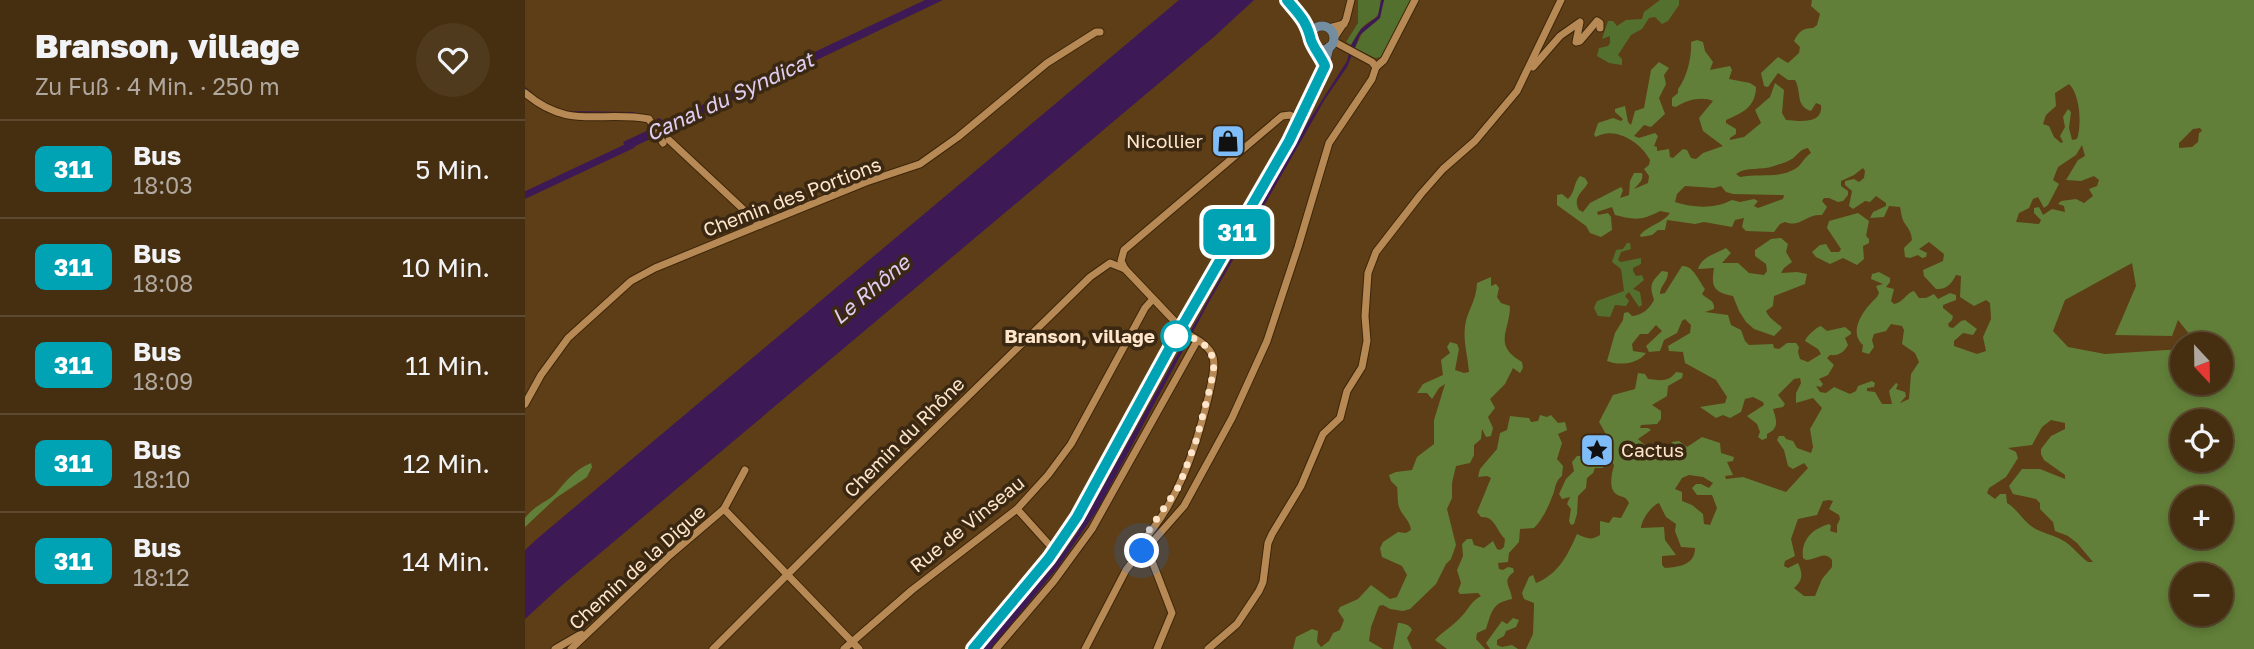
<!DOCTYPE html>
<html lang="de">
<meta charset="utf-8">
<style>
:root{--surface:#462e10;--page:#503a1e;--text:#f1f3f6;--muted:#b0a89f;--line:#5e4a30}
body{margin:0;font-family:"Golos Text",sans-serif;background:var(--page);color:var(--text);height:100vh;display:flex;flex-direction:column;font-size:26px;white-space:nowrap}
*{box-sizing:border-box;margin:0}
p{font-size:23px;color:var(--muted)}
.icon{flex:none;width:38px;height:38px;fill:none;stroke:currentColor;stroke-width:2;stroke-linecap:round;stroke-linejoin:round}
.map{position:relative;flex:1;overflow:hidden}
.drawer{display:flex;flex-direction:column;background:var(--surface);width:525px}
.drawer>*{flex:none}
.badge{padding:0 14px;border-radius:10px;font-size:24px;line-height:46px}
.needle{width:46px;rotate:158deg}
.tools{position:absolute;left:1645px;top:332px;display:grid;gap:14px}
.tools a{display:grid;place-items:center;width:63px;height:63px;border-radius:50%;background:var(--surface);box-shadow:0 4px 10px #0003,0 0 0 2px var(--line);font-size:35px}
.you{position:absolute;width:35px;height:35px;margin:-18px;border:5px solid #fff;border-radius:50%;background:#1a73e8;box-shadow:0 0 0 10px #1a73e833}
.map>.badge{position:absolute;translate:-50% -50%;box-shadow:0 0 0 4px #fff}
.round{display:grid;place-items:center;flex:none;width:74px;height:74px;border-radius:37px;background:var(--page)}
.head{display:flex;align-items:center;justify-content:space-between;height:119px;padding:0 35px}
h1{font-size:33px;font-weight:800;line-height:52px}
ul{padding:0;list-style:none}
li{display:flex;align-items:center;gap:21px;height:98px;padding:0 35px;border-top:2px solid var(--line)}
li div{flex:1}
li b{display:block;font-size:26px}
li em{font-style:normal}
li .badge{min-width:77px;font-weight:700;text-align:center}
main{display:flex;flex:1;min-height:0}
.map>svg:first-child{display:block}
</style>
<main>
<section class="drawer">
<div class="head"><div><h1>Branson, village</h1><p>Zu Fuß · 4 Min. · 250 m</p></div><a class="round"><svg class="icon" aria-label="heart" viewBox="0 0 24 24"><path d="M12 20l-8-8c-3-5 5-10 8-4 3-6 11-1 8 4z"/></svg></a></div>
<ul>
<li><span class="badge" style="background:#00a3b4;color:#fff">311</span><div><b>Bus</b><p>18:03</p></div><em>5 Min.</em></li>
<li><span class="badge" style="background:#00a3b4;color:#fff">311</span><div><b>Bus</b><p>18:08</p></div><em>10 Min.</em></li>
<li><span class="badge" style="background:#00a3b4;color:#fff">311</span><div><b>Bus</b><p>18:09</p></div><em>11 Min.</em></li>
<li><span class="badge" style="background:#00a3b4;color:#fff">311</span><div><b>Bus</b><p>18:10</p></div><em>12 Min.</em></li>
<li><span class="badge" style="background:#00a3b4;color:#fff">311</span><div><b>Bus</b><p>18:12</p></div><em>14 Min.</em></li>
</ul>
</section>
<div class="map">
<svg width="1729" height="649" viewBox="0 0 1729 649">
<rect width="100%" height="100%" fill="#5e3e16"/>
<g fill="#54702e">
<path d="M833 0H856C853 25 849 14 836 29 832 34 829 40 826 45L821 42 833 23Z"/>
<path d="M859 0H888L857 57 850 58 830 48 838 31 852 21Z"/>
<path d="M1135 0H1154V5L1143 21 1137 24 1130 17 1124 18 1117 29 1106 35 1093 55 1097 59V65L1084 63 1072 56 1074 48 1083 46 1085 43V36L1077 39 1083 21H1088L1092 26 1101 20 1117 19 1119 12Z"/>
<path d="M1102 243H1105L1106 249 1096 252 1093 260 1096 262 1116 258V264L1108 268V271L1111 276 1117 275 1119 280 1108 289 1115 292 1117 305 1114 307 1104 292 1100 296 1104 301 1101 306 1090 305 1085 317 1073 316 1069 308 1072 301 1099 291 1096 269 1087 262 1091 250 1098 249Z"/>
</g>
<g fill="#617f38" fill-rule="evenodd">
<path d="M1287 0H1729V649H1001L1008 634 1009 606V603L999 599 997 593 1004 577 1008 575 1011 583C1034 574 1043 554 1052 534 1061 538 1066 541 1075 535V521L1084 523 1088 517 1096 518 1104 503C1100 495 1097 498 1091 494 1083 488 1087 473 1089 465L1087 462 1077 468H1070L1068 473 1062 478 1061 488 1053 496 1052 514 1049 524 1046 525 1044 521 1046 509 1042 504 1045 497 1037 499 1034 494 1041 479 1049 471 1047 462 1052 456H1070L1078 448 1082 436 1074 422 1088 395 1110 389 1113 373 1120 374 1123 379C1135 380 1143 383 1151 372L1158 373 1157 378 1143 386 1142 396 1127 405 1136 411V419L1132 424 1116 425 1115 428H1123L1126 430 1113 439 1122 447V452L1128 455 1135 448H1145L1147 442 1154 441 1162 447 1177 437 1195 443 1196 453 1209 457 1208 461 1202 462 1208 475 1200 476 1201 479 1218 477 1261 492 1283 468 1279 463 1268 469 1263 466 1259 450 1252 440 1254 436H1259L1261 439 1268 441 1272 448 1286 453 1288 447 1285 429 1297 408 1288 398 1271 403V393L1276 383 1275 378 1269 379 1253 395 1260 404 1258 407 1248 409C1252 421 1254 428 1242 434V438L1237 440 1233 437 1235 432 1232 424 1222 416 1239 405 1238 402 1228 397 1220 399 1216 412 1205 418 1198 415 1191 418 1175 407 1200 403 1202 397 1191 380 1160 363 1158 352 1144 351 1143 346 1165 333 1166 325 1160 319 1157 321 1152 333 1139 340 1135 351 1124 352 1121 346 1137 331 1131 325 1123 334H1115L1107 344 1108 351 1121 353C1113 364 1094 366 1082 361L1090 333 1098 320 1099 313 1103 312 1107 316C1118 315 1124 309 1129 300 1124 285 1126 282 1137 271L1143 272C1143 282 1135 285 1135 294L1140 293 1157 266C1169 266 1173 280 1180 289L1177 294C1183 300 1190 300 1189 309L1180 312 1203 315 1206 325 1216 330 1220 341 1224 345 1248 344 1249 348 1254 349 1262 343H1271L1274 347 1273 352 1275 359 1283 362 1296 354 1293 349 1280 341C1281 337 1291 327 1296 326L1302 331 1320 327 1326 332V334L1320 338 1323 345C1319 352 1314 356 1305 355L1302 358 1309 365 1303 375 1294 379 1298 384 1296 387 1291 386 1295 392 1301 393 1309 387 1325 394 1331 391 1333 386 1347 381 1350 383 1349 387 1342 388V391L1350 392 1357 404H1367L1364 391 1371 383 1373 384 1371 389 1380 392 1381 396 1375 403 1384 399 1386 374 1394 362 1390 353 1377 344 1379 330 1377 326 1366 324 1361 331 1349 334 1347 340 1349 347 1344 354 1337 352 1338 345C1322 331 1340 308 1352 297L1354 293 1351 286 1358 284 1346 279 1347 274 1354 272 1365 278V282L1361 287 1369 289 1366 301 1369 304C1379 302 1381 293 1389 291L1394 298H1401L1409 294 1413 299 1425 293 1431 295V300L1418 305V308L1428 316 1427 320 1423 324 1424 327 1428 328 1436 321 1440 320 1452 329 1448 335 1438 333 1429 341V346L1452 354 1461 351 1458 337 1466 319 1465 303 1461 300 1449 306 1435 297 1436 276 1431 275C1427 283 1422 290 1411 289L1399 276 1398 270 1418 261 1419 254 1404 242 1394 249 1402 253 1401 257 1397 258 1393 255 1385 258 1380 257 1379 248 1387 240C1386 227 1379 226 1377 217 1376 214 1376 211 1375 207L1364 206 1359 217 1345 218 1348 212 1361 206V203L1351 196 1345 202 1340 201 1328 209 1324 206 1327 191 1320 185V181L1329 179 1334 182 1339 178 1340 171 1338 168 1329 175 1316 181V186L1323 191V195L1318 201 1313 202 1304 198H1299L1297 201 1302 207 1297 215C1280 214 1276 228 1260 222L1255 224 1249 232 1221 231 1217 227 1219 218 1210 220 1207 227 1179 222 1170 224 1142 220 1140 230H1133L1127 235 1116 237 1115 235C1124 225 1138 223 1145 213L1135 211C1116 221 1110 220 1090 215L1087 207 1072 212 1073 215 1083 213 1086 217 1087 230 1076 237 1065 233 1061 226 1032 205V195L1037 194 1043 199C1051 191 1048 183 1055 176L1060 178 1063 183C1058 192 1047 197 1054 210L1058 212 1065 203 1096 187 1098 190 1095 198 1104 195 1105 181 1109 173H1117C1119 181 1113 184 1109 189L1123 183 1124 176 1119 169 1124 165 1125 160C1115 141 1089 126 1071 137L1069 135 1073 123 1088 118 1096 121 1098 119 1090 112V109L1100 106 1103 122 1106 125 1110 111 1119 108 1126 70 1134 62 1144 68 1139 75 1141 84 1134 98 1140 114 1126 127 1119 125 1109 136 1114 138 1130 133 1133 136 1129 146 1132 147V151L1144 149 1145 157 1148 158 1158 149 1162 150 1166 158 1171 159 1178 153 1198 146 1178 131 1174 118 1188 101C1177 96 1161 100 1151 107L1147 106V98L1153 93V89C1162 77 1167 57 1166 42L1172 40 1178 42 1180 51 1188 62 1185 70 1205 66 1207 70 1204 79 1225 83 1231 87C1231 107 1217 113 1201 120V123L1211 129V134L1205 138V140L1219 137 1236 123 1230 110 1245 97 1250 83 1259 90 1257 113 1261 120C1275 121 1298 125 1296 105L1291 103 1286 111C1270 106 1277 92 1270 80H1263L1253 73 1243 87 1239 86 1236 73 1253 57 1263 63 1274 53 1275 47 1269 41C1274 31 1278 28 1288 28L1292 25 1295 14 1286 6ZM1544 84C1555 94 1557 125 1552 139L1547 140 1544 128 1546 112 1543 109 1538 117 1540 127 1535 136 1538 142 1536 143 1529 137 1524 126 1518 124 1521 115 1531 106 1530 93ZM1668 129 1675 128 1677 131 1674 133 1673 142 1667 147 1654 148V143ZM1557 145 1560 156 1553 160 1541 180 1556 181 1569 176 1574 180 1572 186 1564 189 1568 196 1559 203 1551 199 1536 201 1533 204 1539 206 1540 212 1527 209 1518 215 1514 207 1509 208V213L1516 220 1514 224 1491 222 1494 213 1504 208 1508 199 1513 197 1519 208 1523 205 1534 184 1528 180 1533 167 1551 155ZM1283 148 1286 153C1279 157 1277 165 1270 169 1252 179 1234 173 1215 177L1211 174C1222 166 1236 171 1249 166 1254 164 1260 163 1265 160 1273 156 1274 149 1283 148ZM1160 186 1189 188 1196 186 1201 192 1208 194 1259 195 1258 199 1233 208 1229 206 1233 201 1229 199 1215 202 1207 200C1190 209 1169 208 1150 202L1152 194ZM1607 263 1611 286 1590 335 1647 336 1653 320 1673 345H1696V383H1657V349L1580 354 1543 347 1528 331 1540 300ZM1526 420 1540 423V429L1526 436 1516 449V454L1519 460 1540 475V479L1515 469H1497L1484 486 1488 494 1511 499 1515 503V509L1528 522 1530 531 1543 536 1552 543 1568 562H1563C1553 555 1547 545 1537 540 1527 534 1516 533 1506 526 1497 519 1492 509 1482 503L1481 494H1475L1470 499 1462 493 1464 488 1481 477 1493 458 1491 452 1483 448 1507 445 1517 427ZM1657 422H1696V460H1657ZM1164 475 1178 477 1188 483 1184 488 1176 484H1171L1167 488 1172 495H1187L1192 508 1185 525 1179 524 1178 514 1167 505 1157 501V492L1150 489 1157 478ZM1657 499H1696V537H1657ZM1304 500 1308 501 1304 509 1314 515 1315 519 1312 525V533L1305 531 1306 526 1304 524C1287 529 1276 540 1278 558L1281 560C1292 560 1299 550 1307 560V567L1297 579 1290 596H1279L1269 588C1278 580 1278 574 1273 563L1263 568 1259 566 1260 561 1270 556 1266 539 1273 519 1292 515 1298 501ZM1134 503 1141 517 1151 524 1150 531 1156 547 1170 548C1170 565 1154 567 1140 568L1137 565V556L1151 555 1140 540 1139 527 1116 528C1117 519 1126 506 1134 503ZM1657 576H1696V614H1657Z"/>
<path d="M1333 213 1344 221 1341 236 1344 239V243L1338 246 1339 259 1332 265 1318 258 1305 264 1291 257 1287 252 1295 245 1301 244 1306 252H1314L1316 249 1302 228 1304 221Z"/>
<path d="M1256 238 1263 244 1261 252 1267 262 1259 268 1256 273 1272 272 1282 274 1280 284 1249 296 1248 306 1241 311C1244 319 1252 322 1257 328L1249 336 1229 329 1221 322 1214 311 1208 296C1188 292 1186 286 1189 268L1173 269C1177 256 1191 254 1201 248L1206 253 1197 263H1213L1224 273 1239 275 1242 271 1241 264 1230 256V250L1246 239Z"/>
<path d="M966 277V286L971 284 974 288 972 297 976 303 985 306C985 331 967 345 997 362L998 368 995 373 988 368 980 384 965 399 970 408 963 417 968 428 966 436 961 437 957 429 956 439 949 445V455L945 463 931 466 927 483V498L922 509 931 545 926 559 921 564 911 584 885 609 878 611 865 609 858 605 854 606 846 627 844 641 858 649H768L771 637 787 629 793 631 792 642 796 647 804 641 808 633 815 630 819 620 813 611 815 607 833 599 846 585 865 599 872 597 882 575 877 566 857 557 855 548 858 542 873 532 881 533 886 530C885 520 877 516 874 507 872 500 873 493 872 487L866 481 864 475 871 472 887 470 892 457 909 444V420L920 384 914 388 907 399 902 393H892L898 384 918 375 916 360 925 353 922 347 925 342 932 344 934 349 930 370 939 373 944 372C943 358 938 341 940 327 942 310 951 303 952 283Z"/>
<path d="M1015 415 1022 417 1026 415 1033 423 1040 422 1042 430 1033 434 1037 443 1032 459 1038 466 1037 476C1029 482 1031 489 1027 497 1023 508 1017 520 1009 528L995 529 994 542 984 553 983 562 973 563 974 569 978 570 983 567 988 568 989 572C976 581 986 587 987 599 967 603 967 611 961 629L952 633 951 639 960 649H922L910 640C916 633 929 625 936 617 944 609 945 602 956 596L953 593 935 594 933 591 936 583 932 570 938 556 937 544 942 539H947L949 545 959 548 968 541 972 549 975 550 979 547 980 539C971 530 970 516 956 517L952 512 966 478 962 476 953 477 955 469 972 449 975 433 982 430 985 416 1004 418 1006 422 1013 421Z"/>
<path d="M66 463 67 467 62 477 31 498 0 527V518C11 504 21 503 31 493 41 481 51 469 66 463Z"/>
<path d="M988 618 994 620 991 627 981 631 979 636 972 640V645L977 647 987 645 993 649H965L961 643 977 621 982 624Z"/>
<path d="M873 623C879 623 885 625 887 630L882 638 887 649H868Z"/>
</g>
<g fill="#3d1a55">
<path d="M400 0H418L102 150 98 142Z"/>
<path d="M654 0H729L690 36 35 587 0 619V550L13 538Z"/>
<path d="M856 0H859L855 18 835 35 822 67 800 99 685 300 573 509 534 566 466 649H457L529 565 552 533 783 122 822 61 826 45 836 29 853 16Z"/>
</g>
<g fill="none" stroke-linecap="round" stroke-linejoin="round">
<g stroke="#3d1a55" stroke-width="2">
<path d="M0 88 7 94"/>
<path d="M43 112 109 113"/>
<path d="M133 119 141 123"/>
</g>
<path stroke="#3d1a55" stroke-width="7" d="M0 195 107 145"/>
<g stroke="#3d260a" stroke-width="9">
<g id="minor">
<path d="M804 28 819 24"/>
<path d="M809 38 821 20 826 0"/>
<path d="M808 41 847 62 851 67"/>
<path d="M851 67 859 60 890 0"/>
<path d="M1008 67 1035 36 1055 22 1051 42 1055 41 1072 21 1075 23V28"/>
<path d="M0 93C45 131 74 110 124 119L138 143"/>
<path d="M144 140 235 225"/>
<path d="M656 328 600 269 596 261 599 250 757 116 765 115 774 121"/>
<path d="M0 404 16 375 43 338 106 281 130 268 235 225 341 182 395 164 433 137 522 63 571 32H575"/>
<path d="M199 509 334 649"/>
<path d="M492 509 529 550"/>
<path d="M622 548 647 613 632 649"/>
<path d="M617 550 614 545C653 504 671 448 684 394 686 383 691 368 688 357 684 344 666 336 655 330"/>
<path d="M30 649 56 634"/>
<path d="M46 649 145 555 199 509 220 470"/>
<path d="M188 649 339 498 565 277 585 263 600 269"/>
<path d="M319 649 387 590 492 509 523 475 546 444 620 308 628 299"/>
<path d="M471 649 529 581 567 529 672 341"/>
<path d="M560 649 601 570 611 557 622 548 659 506 707 418 742 341 773 247 804 143 847 79 851 67"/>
<path d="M683 649 712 624 734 591 738 582 743 543 747 534 776 486 798 434 815 418 822 391 837 367 842 341 840 316 843 273 851 252 896 194 918 169 950 141 992 91 1036 0"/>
</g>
</g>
<g stroke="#3d260a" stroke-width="10">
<g id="major">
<path d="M762 0 779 18 786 34"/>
<circle cx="797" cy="38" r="12"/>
<path d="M448 649 524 558 559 505 649 340 764 141 798 73 804 47"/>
</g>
</g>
<use href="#minor" stroke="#b78955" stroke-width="7"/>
<use href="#major" stroke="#748ea1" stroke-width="9"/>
</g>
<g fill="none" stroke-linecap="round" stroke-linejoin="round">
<g stroke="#fff" stroke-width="16">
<path id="line" d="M448 649 524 558 552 517 649 340 764 141 800 66C797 58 788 47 786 40 781 20 775 16 762 0"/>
</g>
<use href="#line" stroke="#00a3b4" stroke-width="10"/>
<path stroke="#ffe6cb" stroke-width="7" stroke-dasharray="0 12.6" d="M617 551 614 545 654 486 671 441 686 384 689 365 686 353 681 346 655 330 651 336"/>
</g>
<defs>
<g id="shop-square" transform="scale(1.75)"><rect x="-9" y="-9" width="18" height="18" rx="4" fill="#7fbdf9" stroke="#3a2812"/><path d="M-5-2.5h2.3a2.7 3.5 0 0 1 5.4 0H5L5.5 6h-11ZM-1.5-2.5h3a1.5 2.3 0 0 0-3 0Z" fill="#111"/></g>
<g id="sight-square" transform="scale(1.75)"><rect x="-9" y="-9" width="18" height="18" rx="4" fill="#7fbdf9" stroke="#3a2812"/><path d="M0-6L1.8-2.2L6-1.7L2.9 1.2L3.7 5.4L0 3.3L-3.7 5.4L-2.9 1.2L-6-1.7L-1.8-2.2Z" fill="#111"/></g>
</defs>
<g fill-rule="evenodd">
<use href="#shop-square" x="703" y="141"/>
<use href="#sight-square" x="1072" y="450"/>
</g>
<circle fill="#fff" stroke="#00a3b4" stroke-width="3.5" cx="651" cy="336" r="14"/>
<g text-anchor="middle" stroke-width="7" stroke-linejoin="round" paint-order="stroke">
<g font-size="19" fill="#ffe6cb" stroke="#3a2812" text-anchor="end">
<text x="678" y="148">Nicollier</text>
<text x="1096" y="457" text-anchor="start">Cactus</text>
</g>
<g font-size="19" fill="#ffe6cb" stroke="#3a2812">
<text transform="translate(267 197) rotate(-21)" y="7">Chemin des Portions</text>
<text transform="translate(379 437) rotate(-45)" y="7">Chemin du Rhône</text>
<text transform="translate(442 524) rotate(-39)" y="7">Rue de Vinseau</text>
<text transform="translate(112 567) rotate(-42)" y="7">Chemin de la Digue</text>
</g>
<g font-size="19" font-weight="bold" fill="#ffe6cb" stroke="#3a2812" text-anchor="end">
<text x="630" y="343">Branson, village</text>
</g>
<g font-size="21" font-style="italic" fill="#e0cdf2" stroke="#3a2812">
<text transform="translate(205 97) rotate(-25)" y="7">Canal du Syndicat</text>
<text transform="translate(346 290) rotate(-40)" y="7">Le Rhône</text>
</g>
</g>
</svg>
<div class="tools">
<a><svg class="needle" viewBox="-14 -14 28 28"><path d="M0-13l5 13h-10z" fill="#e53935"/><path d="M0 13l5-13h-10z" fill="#b0a89f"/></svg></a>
<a><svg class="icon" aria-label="locate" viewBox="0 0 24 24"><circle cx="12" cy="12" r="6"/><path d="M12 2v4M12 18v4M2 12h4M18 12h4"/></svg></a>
<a>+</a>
<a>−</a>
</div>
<div class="you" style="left:617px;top:551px"></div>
<b class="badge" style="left:712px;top:232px;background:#00a3b4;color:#fff">311</b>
</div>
</main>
